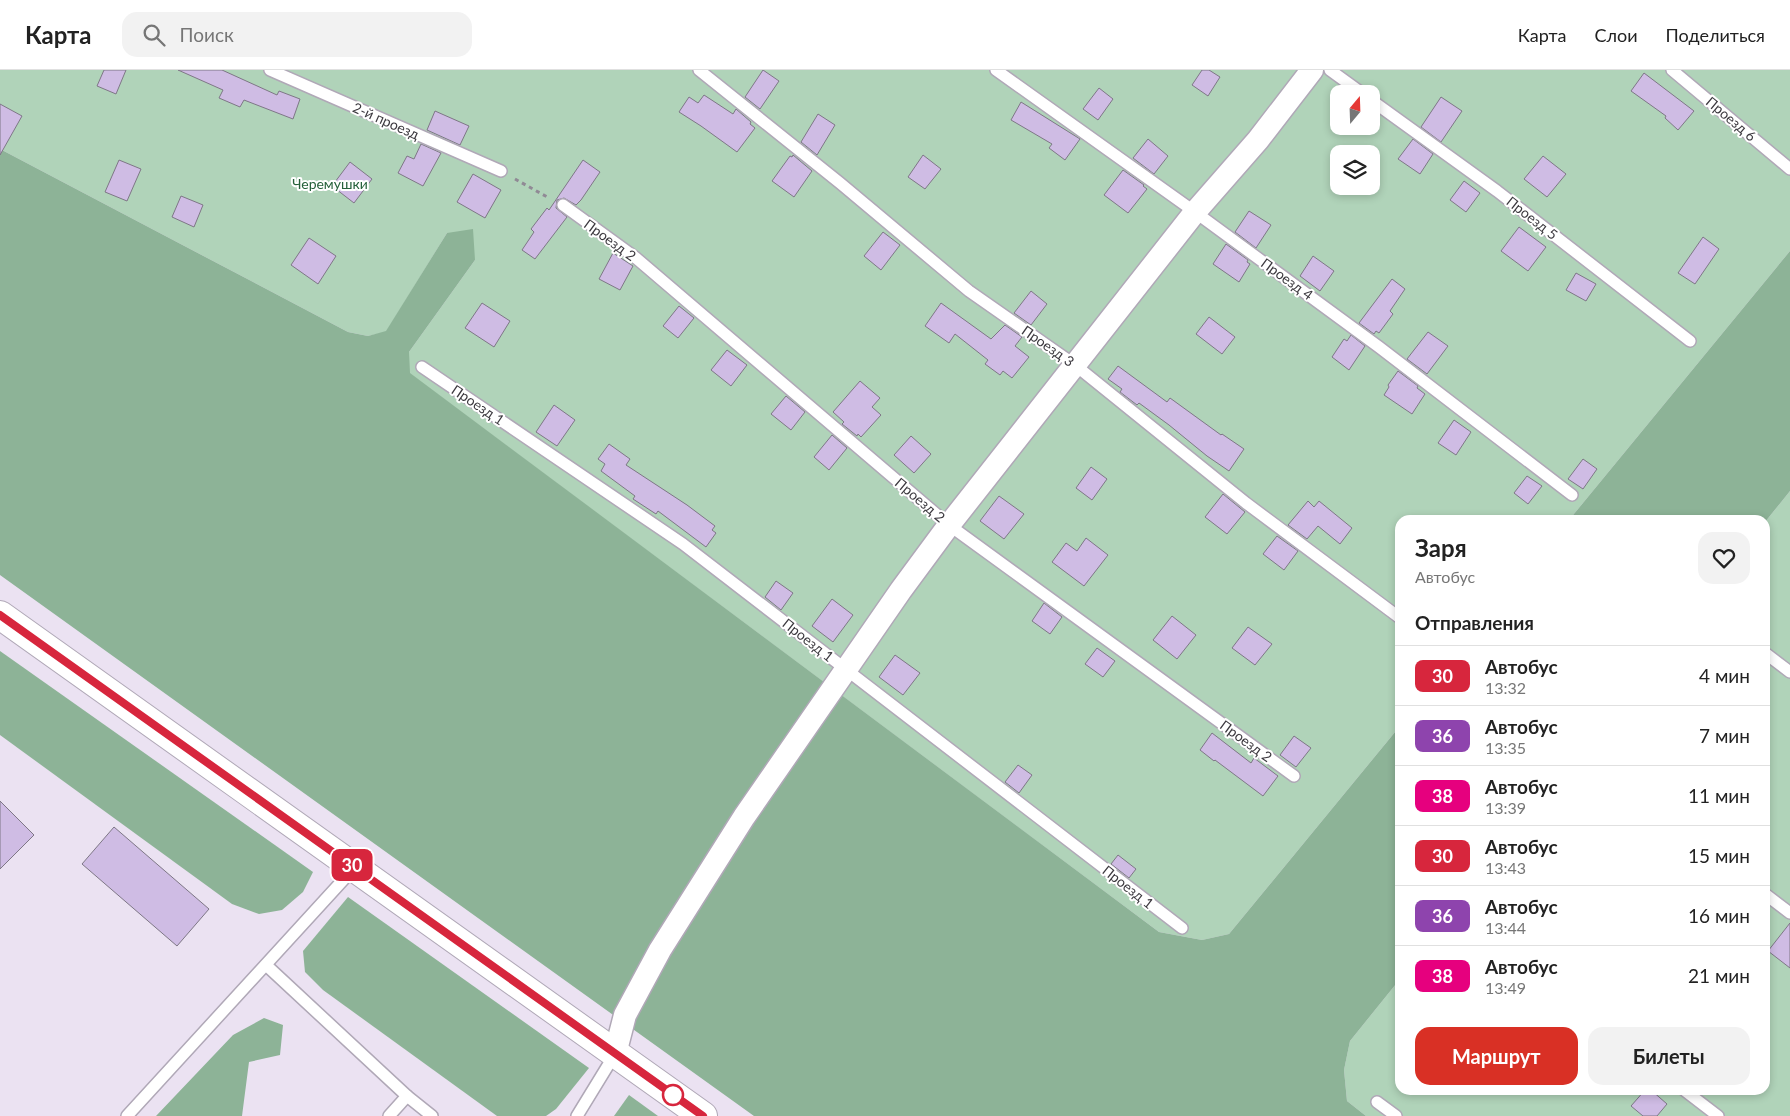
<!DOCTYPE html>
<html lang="ru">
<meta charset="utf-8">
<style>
:root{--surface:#fff;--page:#f2f2f2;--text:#222;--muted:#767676;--line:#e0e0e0;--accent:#d93025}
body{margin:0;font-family:Lato,sans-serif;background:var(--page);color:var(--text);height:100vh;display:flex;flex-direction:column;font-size:19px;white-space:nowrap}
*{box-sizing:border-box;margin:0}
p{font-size:16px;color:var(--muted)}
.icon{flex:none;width:28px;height:28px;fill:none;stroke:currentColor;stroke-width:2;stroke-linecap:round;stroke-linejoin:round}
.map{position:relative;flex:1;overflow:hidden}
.drawer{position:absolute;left:1395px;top:445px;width:375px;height:580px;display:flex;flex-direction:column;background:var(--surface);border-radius:15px;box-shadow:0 2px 8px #0003}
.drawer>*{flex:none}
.badge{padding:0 10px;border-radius:8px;font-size:18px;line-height:32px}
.needle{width:32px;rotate:19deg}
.buttons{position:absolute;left:1330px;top:15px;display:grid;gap:10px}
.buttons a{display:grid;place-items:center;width:50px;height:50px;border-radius:10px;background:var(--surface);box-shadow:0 2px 8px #0003;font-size:25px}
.map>.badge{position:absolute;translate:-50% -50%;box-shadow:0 0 0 2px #fff}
h2{padding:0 20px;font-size:19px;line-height:45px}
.round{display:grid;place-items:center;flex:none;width:52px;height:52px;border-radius:15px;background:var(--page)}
.summary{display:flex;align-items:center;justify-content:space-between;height:85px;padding:0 20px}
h1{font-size:24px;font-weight:700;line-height:38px}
.button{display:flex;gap:10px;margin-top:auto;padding:10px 20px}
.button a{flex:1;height:58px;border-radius:15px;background:var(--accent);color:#fff;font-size:20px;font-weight:700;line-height:58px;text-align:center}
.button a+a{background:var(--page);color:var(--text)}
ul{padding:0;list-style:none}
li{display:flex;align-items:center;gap:15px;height:60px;padding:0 20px;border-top:1px solid var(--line)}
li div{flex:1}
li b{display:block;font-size:19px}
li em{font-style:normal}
li .badge{min-width:55px;font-weight:700;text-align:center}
header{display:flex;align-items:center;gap:30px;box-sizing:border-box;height:70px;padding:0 25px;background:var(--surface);border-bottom:1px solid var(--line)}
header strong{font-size:24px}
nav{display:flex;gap:28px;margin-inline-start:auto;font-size:18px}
.search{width:350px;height:45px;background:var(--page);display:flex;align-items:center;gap:12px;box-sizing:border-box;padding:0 18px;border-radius:15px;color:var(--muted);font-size:19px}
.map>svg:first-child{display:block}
</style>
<header>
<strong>Карта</strong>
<div class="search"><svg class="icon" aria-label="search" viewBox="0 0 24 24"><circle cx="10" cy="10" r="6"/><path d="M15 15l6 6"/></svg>Поиск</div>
<nav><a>Карта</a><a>Слои</a><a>Поделиться</a></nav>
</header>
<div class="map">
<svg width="1790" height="1046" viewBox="0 0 1790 1046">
<rect width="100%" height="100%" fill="#ebe2f2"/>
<g fill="#b0d3b9" fill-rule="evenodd">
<path d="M0 0H1790V181L1569 450H1400V656L1229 864 1202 870 1159 862 409 303V282L475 190 447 163 386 262 368 266 348 262 0 79ZM1339 24H1371V56H1339ZM1339 84H1371V116H1339Z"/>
<path d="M1790 421V1046H1366L1347 1031 1344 1000 1350 971 1400 909V1020H1765V452Z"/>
</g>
<g fill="#8db397">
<path d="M0 79 348 262 368 266 386 261 447 163 473 159 475 190 409 282 410 303 1159 862 1202 870 1229 864 1400 656V909L1350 971 1344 1000 1347 1031 1366 1046H754L0 505Z"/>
<path d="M1790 181V421L1765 452V450H1569Z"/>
<path d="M0 581 313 802 303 822 282 840 259 844 232 834 0 665Z"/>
<path d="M348 827 589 998 556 1039 546 1046H497L323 920 305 902 303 881Z"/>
<path d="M264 948 283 955 280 985 249 992 242 1046H156L233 965Z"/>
<path d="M629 1025 658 1046H614Z"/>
</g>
<g fill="#cfbce4" stroke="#7e7786">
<path d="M104 0H126L116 24 97 16Z"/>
<path d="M178 0H222L277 25 279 21 300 29 293 49 244 30 240 37 219 28 223 20Z"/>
<path d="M763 0 779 11 760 39 745 27Z"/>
<path d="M1202 0H1209L1220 7 1208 26 1192 15Z"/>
<path d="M1644 3 1694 41 1678 60 1665 48 1666 46 1631 21Z"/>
<path d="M1099 18 1113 29 1098 50 1083 39Z"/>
<path d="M704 25 733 44 736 39 751 52 750 54 755 58 737 82 701 56 679 42 689 27 698 33Z"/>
<path d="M1441 27 1462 41 1441 72 1421 57Z"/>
<path d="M1021 32 1080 69 1065 90 1049 78 1052 74 1011 50Z"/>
<path d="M0 34 22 46 0 85Z"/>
<path d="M435 41 469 56 460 75 427 60Z"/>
<path d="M818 44 835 55 817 85 801 72Z"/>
<path d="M1148 69 1168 86 1154 104 1133 88Z"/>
<path d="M1413 69 1433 84 1420 104 1398 89Z"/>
<path d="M421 74 441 83 423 116 398 103 407 86 414 89Z"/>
<path d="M793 85 812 101 794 127 772 111 790 86 792 87Z"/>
<path d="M923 85 941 99 925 119 908 107Z"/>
<path d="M1543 86 1566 104 1547 127 1524 109Z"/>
<path d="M119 90 141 99 127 131 105 122Z"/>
<path d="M583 90 600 102 581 130 576 135 564 128 557 130 556 138 567 147 535 189 522 180 534 162 531 159 547 138 549 140Z"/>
<path d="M350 92 372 109 354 133 332 116Z"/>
<path d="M1123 100 1144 115 1143 116 1147 119 1128 143 1104 125Z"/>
<path d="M473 104 501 120 485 148 457 132Z"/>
<path d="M1464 111 1480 123 1466 142 1450 130Z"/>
<path d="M181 126 203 135 194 157 172 147Z"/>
<path d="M1249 141 1271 155 1256 178 1235 162Z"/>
<path d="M1519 157 1546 177 1528 201 1501 181Z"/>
<path d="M883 162 900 175 881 200 864 186Z"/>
<path d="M1703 167 1719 179 1695 214 1678 203Z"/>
<path d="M309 168 336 186 318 214 291 195Z"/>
<path d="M1226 174 1248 190 1247 192 1250 194 1239 212 1213 194Z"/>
<path d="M613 183 633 196 620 220 599 209Z"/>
<path d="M1313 186 1334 201 1320 221 1300 206Z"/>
<path d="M1576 203 1596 214 1586 231 1566 220Z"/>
<path d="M1392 209 1405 219 1390 241 1393 244 1379 263 1376 261 1374 264 1359 253Z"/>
<path d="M1031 221 1047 234 1031 255 1014 243Z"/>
<path d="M482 233 510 251 494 277 465 258Z"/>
<path d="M941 233 991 269 1005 255 1022 267 1015 276 1029 287 1012 308 1003 301 1000 305 985 294 988 290 955 264 949 273 925 256Z"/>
<path d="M679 236 694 248 678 268 663 256Z"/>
<path d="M1209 247 1235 267 1222 284 1196 264Z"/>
<path d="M1428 262 1448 276 1427 304 1407 289Z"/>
<path d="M1351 265 1365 276 1349 300 1332 287 1344 269 1347 271Z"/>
<path d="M727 280 747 295 731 316 711 300Z"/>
<path d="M1118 296 1167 332 1170 328 1221 365 1222 364 1244 379 1229 401 1207 386 1169 355 1139 333 1137 335 1120 322 1122 319 1108 309Z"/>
<path d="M1398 301 1418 316 1417 318 1425 324 1412 344 1384 325 1389 317 1388 315Z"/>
<path d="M860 311 880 328 872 337 881 345 861 367 858 364 857 366 842 354 844 352 833 342Z"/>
<path d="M786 326 805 342 791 360 771 344Z"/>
<path d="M554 335 575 350 557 376 536 362Z"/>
<path d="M1454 350 1471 362 1456 385 1438 373Z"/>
<path d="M832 365 847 378 829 400 814 387Z"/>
<path d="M911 366 931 384 914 403 894 385Z"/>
<path d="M609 374 630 389 626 395 687 435 715 456 712 460 716 463 706 477 658 441 656 444 633 429 635 426 601 401 605 394 598 389Z"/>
<path d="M1583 389 1597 399 1583 419 1568 409Z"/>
<path d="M1091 397 1107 409 1092 430 1076 418Z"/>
<path d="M1527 406 1542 416 1528 434 1514 423Z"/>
<path d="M1223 424 1245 442 1227 464 1205 447Z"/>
<path d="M999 426 1024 444 1004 469 980 451Z"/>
<path d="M1308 431 1314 437 1319 431 1352 458 1340 474 1318 456 1307 469 1288 455Z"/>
<path d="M1277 466 1298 481 1284 500 1263 484Z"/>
<path d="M1086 468 1108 485 1084 516 1052 492 1066 473 1077 481Z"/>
<path d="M776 511 793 523 781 540 765 527Z"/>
<path d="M832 529 853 545 833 572 812 556Z"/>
<path d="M1044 533 1062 547 1050 564 1032 551Z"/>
<path d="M1172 546 1196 565 1177 589 1153 570Z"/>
<path d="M1248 557 1272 574 1255 595 1232 578Z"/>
<path d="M1097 578 1115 591 1103 607 1085 594Z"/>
<path d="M895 585 920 603 903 625 879 607Z"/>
<path d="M1212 663 1251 693 1254 688 1278 706 1263 726 1215 690 1214 691 1200 680Z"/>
<path d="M1294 666 1311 678 1296 697 1280 685Z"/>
<path d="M1018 695 1032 705 1019 723 1005 712Z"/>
<path d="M0 731 34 765 0 799Z"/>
<path d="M114 757 209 839 177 876 82 794Z"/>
<path d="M1118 785 1136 799 1129 808 1111 794Z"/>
<path d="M1790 853V898L1768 881Z"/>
<path d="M1645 1020H1651L1667 1034 1657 1046H1643L1631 1036Z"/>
</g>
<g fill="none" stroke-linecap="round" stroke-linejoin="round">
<g stroke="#b0a8b7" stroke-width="14">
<g id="service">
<path d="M270 0 501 101"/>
<path d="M699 0 840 113 969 221 1075 295 1246 433 1400 548"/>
<path d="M996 0 1195 142 1379 277 1572 425"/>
<path d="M1330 0 1363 24"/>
<path d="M1672 0 1790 99"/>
<path d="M1371 30 1497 121 1690 271"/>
<path d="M563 135 636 188 949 455 1294 706"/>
<path d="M422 297 683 474 1182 858"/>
<path d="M1765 583 1790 602"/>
<path d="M1765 824 1790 843"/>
<path d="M266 895 407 1026 389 1046"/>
<path d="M1684 1020 1718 1046"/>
<path d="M407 1026 432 1046"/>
<path d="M1377 1032 1396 1046"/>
<path d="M127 1046 355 797"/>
<path d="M577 1046 615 984"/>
</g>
</g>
<g stroke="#b0a8b7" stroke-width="25">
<path id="minor" d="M615 984 625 945 660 880 744 747 901 520 949 455 1195 142 1258 70 1312 0"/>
</g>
<g stroke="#b0a8b7" stroke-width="30">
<path id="secondary" d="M0 545 703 1046"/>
</g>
<path stroke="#908a95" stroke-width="3" stroke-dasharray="4 4" stroke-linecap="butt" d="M515 109 549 128"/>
<use href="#service" stroke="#fff" stroke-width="11"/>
<use href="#minor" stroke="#fff" stroke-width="22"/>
<use href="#secondary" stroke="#fff" stroke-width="28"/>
</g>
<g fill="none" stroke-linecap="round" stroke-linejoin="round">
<g stroke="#fff" stroke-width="11">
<path id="line" d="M0 545 703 1046"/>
</g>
<use href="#line" stroke="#d7263d" stroke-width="8"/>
</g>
<circle fill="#fff" stroke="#d7263d" stroke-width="2.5" cx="673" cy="1025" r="10"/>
<g text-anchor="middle" stroke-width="4" stroke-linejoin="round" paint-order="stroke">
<g font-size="14" fill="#3c393f" stroke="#fff">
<text transform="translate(1731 49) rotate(40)" y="5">Проезд 6</text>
<text transform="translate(386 51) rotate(24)" y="5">2-й проезд</text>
<text transform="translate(1532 148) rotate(38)" y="5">Проезд 5</text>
<text transform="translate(610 170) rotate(36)" y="5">Проезд 2</text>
<text transform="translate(1287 209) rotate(36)" y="5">Проезд 4</text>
<text transform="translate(1048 276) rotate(35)" y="5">Проезд 3</text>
<text transform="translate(478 335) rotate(34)" y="5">Проезд 1</text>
<text transform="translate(920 430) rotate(40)" y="5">Проезд 2</text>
<text transform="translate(808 570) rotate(38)" y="5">Проезд 1</text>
<text transform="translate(1246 671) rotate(36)" y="5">Проезд 2</text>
<text transform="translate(1128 817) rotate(38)" y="5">Проезд 1</text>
</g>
<g font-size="14" fill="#26613b" stroke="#fff">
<text x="330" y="119">Черемушки</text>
</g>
</g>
</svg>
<div class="buttons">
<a><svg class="needle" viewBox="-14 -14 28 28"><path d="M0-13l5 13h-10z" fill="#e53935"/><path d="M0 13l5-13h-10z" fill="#767676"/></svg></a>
<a><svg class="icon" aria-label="layers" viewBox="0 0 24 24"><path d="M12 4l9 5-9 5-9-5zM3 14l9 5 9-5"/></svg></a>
</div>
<b class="badge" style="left:352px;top:795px;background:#d7263d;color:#fff">30</b>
<section class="drawer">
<div class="summary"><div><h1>Заря</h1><p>Автобус</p></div><a class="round"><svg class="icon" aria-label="heart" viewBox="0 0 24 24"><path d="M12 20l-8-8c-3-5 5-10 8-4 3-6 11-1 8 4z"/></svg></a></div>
<h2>Отправления</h2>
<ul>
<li><span class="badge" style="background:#d7263d;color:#fff">30</span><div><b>Автобус</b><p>13:32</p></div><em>4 мин</em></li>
<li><span class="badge" style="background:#8e44ad;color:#fff">36</span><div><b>Автобус</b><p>13:35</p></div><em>7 мин</em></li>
<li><span class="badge" style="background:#e6007e;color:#fff">38</span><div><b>Автобус</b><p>13:39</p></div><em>11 мин</em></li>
<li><span class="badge" style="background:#d7263d;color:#fff">30</span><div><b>Автобус</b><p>13:43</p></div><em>15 мин</em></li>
<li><span class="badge" style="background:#8e44ad;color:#fff">36</span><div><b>Автобус</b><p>13:44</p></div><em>16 мин</em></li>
<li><span class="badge" style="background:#e6007e;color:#fff">38</span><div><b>Автобус</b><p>13:49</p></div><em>21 мин</em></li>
</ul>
<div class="button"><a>Маршрут</a><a>Билеты</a></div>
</section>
</div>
